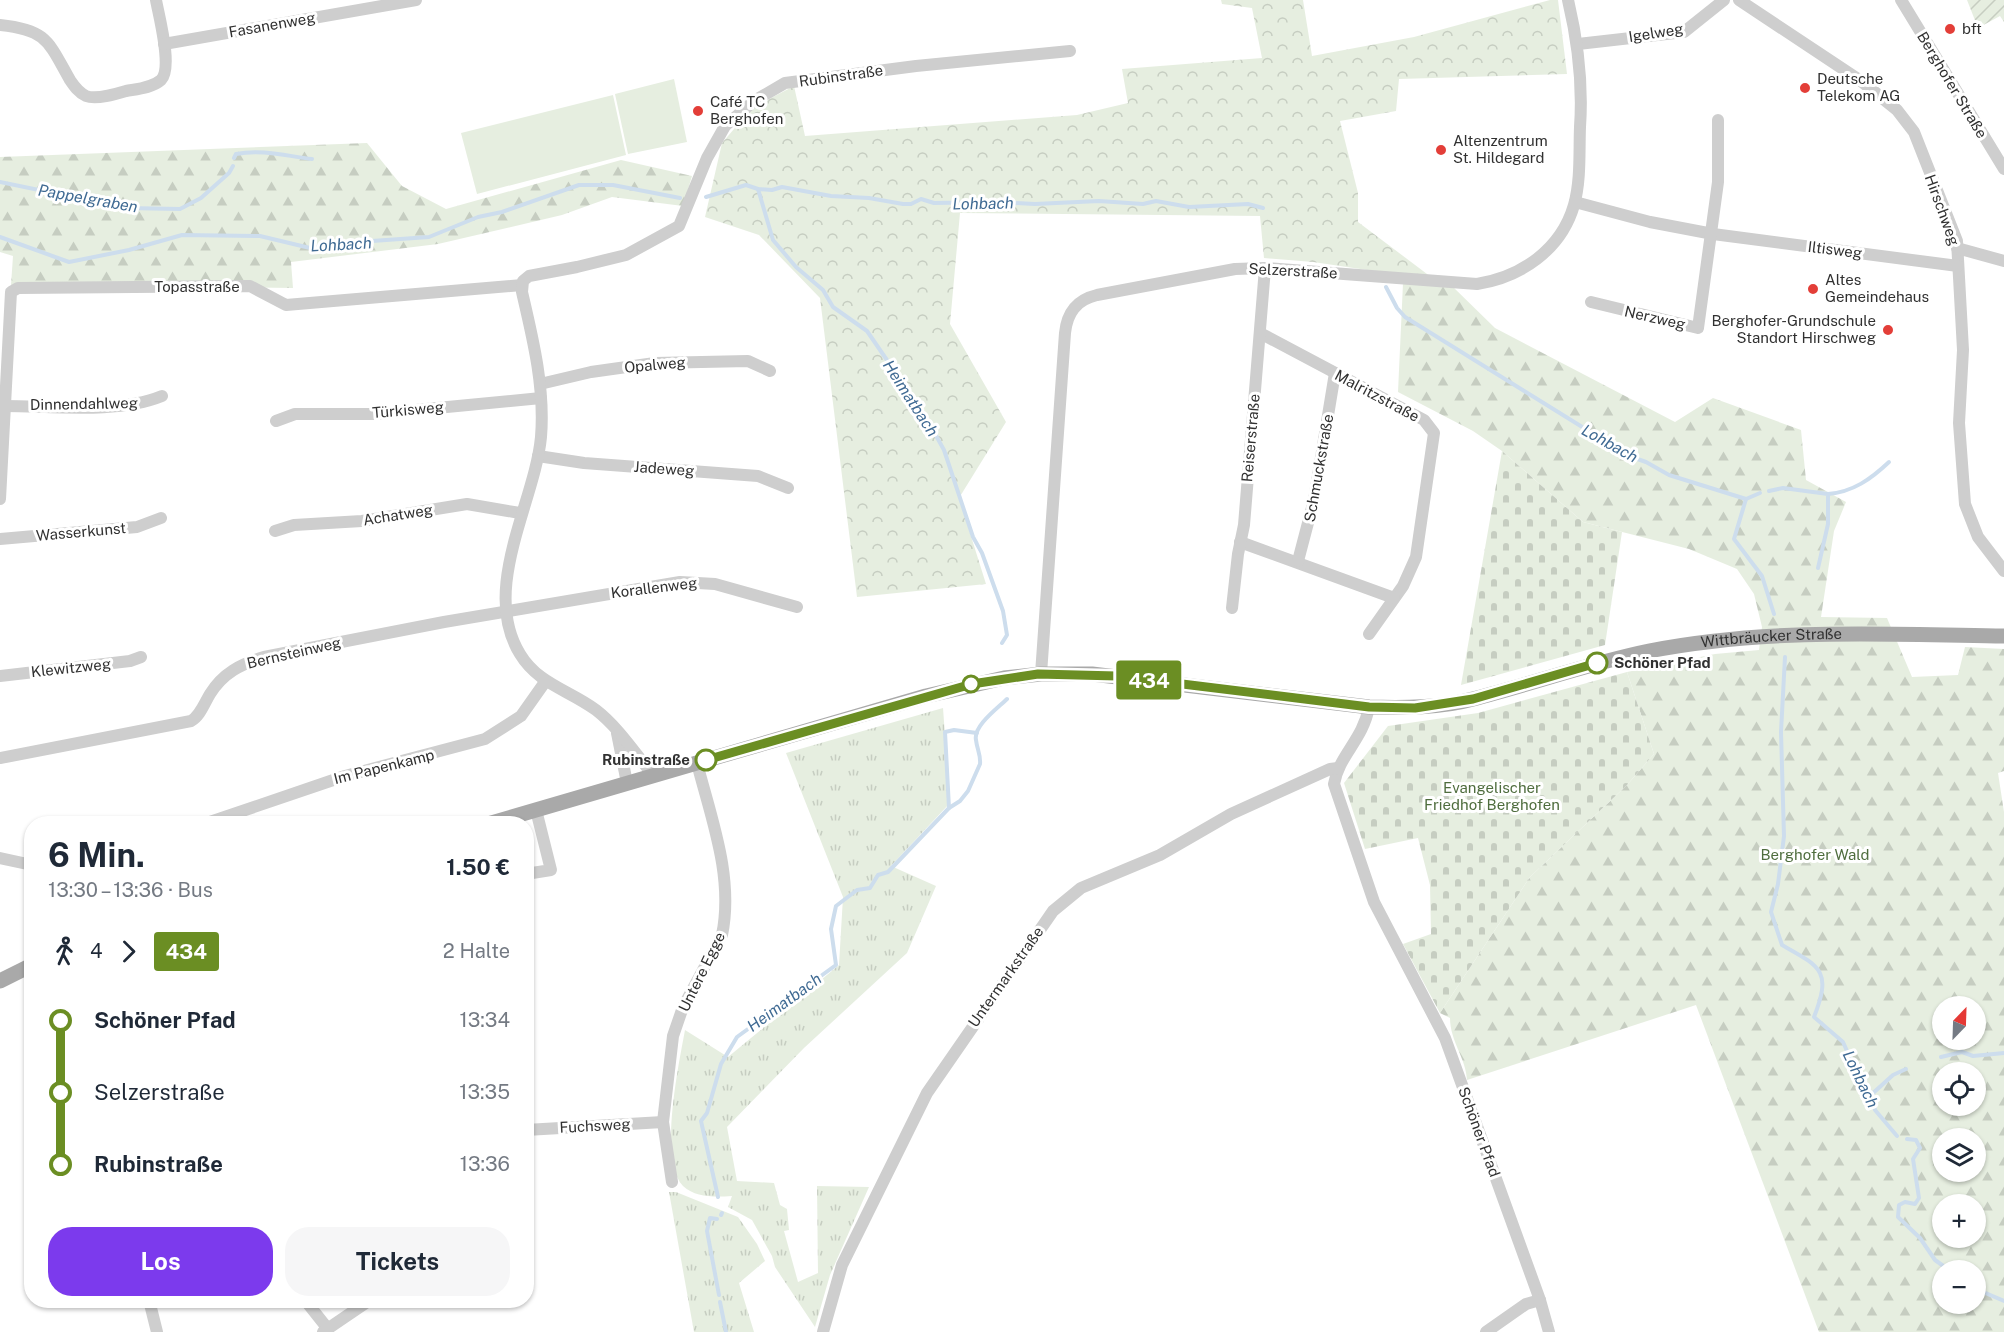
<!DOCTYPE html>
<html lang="de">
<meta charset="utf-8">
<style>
:root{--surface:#fff;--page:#f6f6f7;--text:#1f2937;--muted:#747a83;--accent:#7c3aed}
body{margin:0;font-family:"Public Sans",sans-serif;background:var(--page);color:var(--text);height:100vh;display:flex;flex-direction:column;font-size:22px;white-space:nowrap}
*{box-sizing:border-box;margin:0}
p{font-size:20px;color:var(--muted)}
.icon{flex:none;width:33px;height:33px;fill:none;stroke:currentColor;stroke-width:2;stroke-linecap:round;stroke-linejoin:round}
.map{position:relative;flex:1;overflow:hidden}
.drawer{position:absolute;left:24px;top:816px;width:510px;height:492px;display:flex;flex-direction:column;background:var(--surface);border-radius:24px;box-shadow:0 2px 4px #0004}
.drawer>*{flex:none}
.badge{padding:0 12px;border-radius:4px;font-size:21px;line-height:39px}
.needle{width:39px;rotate:23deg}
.controls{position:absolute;left:1932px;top:996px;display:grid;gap:12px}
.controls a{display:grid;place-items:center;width:54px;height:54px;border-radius:50%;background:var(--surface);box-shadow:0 2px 4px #0004;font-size:30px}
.map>.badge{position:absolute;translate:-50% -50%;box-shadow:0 0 0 3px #fff}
.legs{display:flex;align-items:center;gap:9px;height:66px;padding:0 24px;font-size:20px}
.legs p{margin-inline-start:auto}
.headline{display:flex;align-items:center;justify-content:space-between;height:102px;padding:0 24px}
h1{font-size:33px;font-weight:700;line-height:45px}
.primary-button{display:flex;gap:12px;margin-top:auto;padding:12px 24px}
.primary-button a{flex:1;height:69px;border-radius:24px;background:var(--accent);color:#fff;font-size:24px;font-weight:700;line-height:69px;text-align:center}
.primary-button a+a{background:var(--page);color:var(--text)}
ul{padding:0 24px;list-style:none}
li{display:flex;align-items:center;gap:21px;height:72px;font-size:22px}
li i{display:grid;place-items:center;width:9px;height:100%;margin:0 8px;background:currentColor}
li i::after{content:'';width:15px;height:15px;margin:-8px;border:4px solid;border-radius:50%;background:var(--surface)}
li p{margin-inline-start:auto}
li:first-child i{background:linear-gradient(#0000 50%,currentColor 0)}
li:last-child i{background:linear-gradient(currentColor 50%,#0000 0)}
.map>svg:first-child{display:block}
</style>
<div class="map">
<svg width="2004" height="1332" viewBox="0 0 2004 1332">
<defs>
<pattern id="grass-tufts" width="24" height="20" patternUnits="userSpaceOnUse" patternTransform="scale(1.5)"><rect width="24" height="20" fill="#e6eee0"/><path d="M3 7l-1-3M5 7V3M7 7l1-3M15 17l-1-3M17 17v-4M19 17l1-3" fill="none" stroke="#c6cdc1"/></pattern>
<pattern id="forest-firs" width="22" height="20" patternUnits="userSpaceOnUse" patternTransform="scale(1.5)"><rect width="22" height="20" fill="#e6eee0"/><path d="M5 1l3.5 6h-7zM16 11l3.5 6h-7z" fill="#c6cdc1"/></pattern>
<pattern id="cemetery-stones" width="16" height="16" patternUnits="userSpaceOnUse" patternTransform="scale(1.5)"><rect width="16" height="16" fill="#e6eee0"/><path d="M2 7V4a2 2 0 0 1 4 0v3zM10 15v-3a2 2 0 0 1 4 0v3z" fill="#c6cdc1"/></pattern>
<pattern id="park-crowns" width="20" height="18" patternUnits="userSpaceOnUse" patternTransform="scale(1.5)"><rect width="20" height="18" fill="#e6eee0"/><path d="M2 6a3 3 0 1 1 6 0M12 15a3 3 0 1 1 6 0" fill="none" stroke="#c6cdc1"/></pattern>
<pattern id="garden-furrows" width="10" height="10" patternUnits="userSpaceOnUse" patternTransform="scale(1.5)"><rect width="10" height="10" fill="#e6eee0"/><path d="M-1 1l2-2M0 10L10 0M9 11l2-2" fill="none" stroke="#c6cdc1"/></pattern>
</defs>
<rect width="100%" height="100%" fill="#fff"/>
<g fill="url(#grass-tufts)">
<path d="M943 708 950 803 891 866 936 886 907 953 804 1048 727 1127 737 1181 774 1183 780 1205 787 1209 789 1230 784 1231 798 1282 818 1273 817 1186 869 1187 830 1275 815 1327 775 1267 772 1256 752 1220 728 1207 732 1196C715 1197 696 1198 683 1186 658 1161 679 1063 685 1030L728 1057 839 965 843 897 786 753Z"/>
<path d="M669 1192H676L738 1217 757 1244 765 1261 739 1283 754 1332H694Z"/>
</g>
<g fill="url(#forest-firs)" fill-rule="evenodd">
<path d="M367 143 402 186 446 209 621 160 692 176 683 206 612 197 562 215 438 244 291 262 293 288 11 285 13 256 0 252V157Z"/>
<path d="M1403 283 1451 285 1495 328 1675 422 1713 398 1801 430 1806 480 1846 502 1834 531 1821 617 1887 618 1912 677 1958 675 1965 647 2004 649V771L1998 773 2004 812V1332H1819L1696 1005 1467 1080C1466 1058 1450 1041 1450 1018L1440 1013 1530 877 1627 785 1654 754 1627 672 1715 654 1759 650 1762 627 1754 594 1737 569 1689 549 1583 522 1502 451 1473 431 1398 392ZM1942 1006H1976V1040H1942ZM1942 1072H1976V1106H1942ZM1942 1138H1976V1172H1942ZM1942 1204H1976V1238H1942ZM1942 1270H1976V1304H1942Z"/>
</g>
<g fill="url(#cemetery-stones)">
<path d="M1502 451 1583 522 1622 532 1605 645 1461 685Z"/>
<path d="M1627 672 1654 754 1627 785 1530 877 1440 1013 1403 944 1431 934 1430 885 1418 838 1365 849 1344 783 1388 726 1478 713Z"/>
</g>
<path fill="url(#park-crowns)" d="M1221 0H1303L1312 56 1414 37 1550 0H1558L1567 74 1399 79 1396 111 1340 121 1358 193V222L1435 280 1313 262 1264 258 1260 216 960 213 950 324 1006 422 959 498 986 584 857 597 820 298 759 235 705 217 722 143 752 108 794 86 805 136 1077 115 1128 103 1122 69 1262 58 1252 8 1222 4Z"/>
<path fill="url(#garden-furrows)" d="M1967 0H2004V22L2000 16 1978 28Z"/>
<g fill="#e6eee0">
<path d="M674 79 687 142 628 154 615 94Z"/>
<path d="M613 95 626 155 477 194 461 133Z"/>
</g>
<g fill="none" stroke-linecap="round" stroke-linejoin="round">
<g stroke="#cddded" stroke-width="4">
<path d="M234 158 236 154C262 149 286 156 312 159"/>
<path d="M0 182 126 208 180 209 201 198 229 173 233 166"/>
<path d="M758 189 773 240 796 267 823 290 833 307 867 331 924 414 944 450 973 537 982 553 1003 611 1007 635 1002 643"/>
<path d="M706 197 746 185 758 189 772 190 782 187 831 196 869 198 903 204H911L921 199 934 203 995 202 1035 204 1099 201 1143 204 1156 201 1189 207 1248 204 1263 208"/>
<path d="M0 237 69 262 129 250 182 235 260 236 310 248 329 244 429 237 478 217 502 212 579 185H613L680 198"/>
<path d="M1386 287 1397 308 1405 317 1629 456 1646 462 1669 475 1746 499 1734 539 1762 576 1774 614"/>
<path d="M1769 491 1783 488 1828 494V524L1818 568"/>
<path d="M1828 494C1853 492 1871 479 1889 462"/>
<path d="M1746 499 1760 493"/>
<path d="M1785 657 1781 732 1784 836 1778 884 1771 912 1782 945C1821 967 1832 971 1814 1017L1843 1042 1859 1078 1872 1094 1875 1110 1897 1136"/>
<path d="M949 808 945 732 954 730 977 733"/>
<path d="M1941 1057 1962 1052 1973 1056 2004 1053"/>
<path d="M1872 1094 1893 1075 1906 1069"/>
<path d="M1907 1139 1916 1140 1920 1148 1913 1159 1919 1198 1915 1204 1905 1202 1899 1205 1898 1217 1920 1238 1935 1260 1949 1270"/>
<path d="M718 1197 701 1121 707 1113 721 1064 737 1037 836 965 831 929 836 906 857 890 870 888 878 875 888 872 949 808 960 801 968 791 980 764C981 755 977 749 976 740 973 726 998 708 1007 699"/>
<path d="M721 1215 722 1213"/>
<path d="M717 1219 710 1218 707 1231 719 1295"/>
<path d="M1976 1289 2004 1301"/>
<path d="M720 1302 726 1332"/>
</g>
<g stroke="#cecece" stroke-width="12">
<path d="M1739 0 1861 81 1897 110 1914 132 1957 241 1963 350 1959 423 1965 504 1978 537 2004 571"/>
<path d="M1901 0 2004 169"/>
<path d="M0 25C47 30 48 41 70 80 74 86 78 92 86 96 96 100 116 94 126 91 137 89 152 88 161 80 173 68 159 17 156 0"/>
<path d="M164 44 416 0"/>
<path d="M1578 44 1684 32 1724 0"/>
<path d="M1575 202 1650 222 1713 234 1958 266"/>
<path d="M1957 248 2004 261"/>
<path d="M1591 302 1698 328 1718 182V120"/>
<path d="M1260 333 1424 420 1434 433 1416 557 1403 586 1369 634"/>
<path d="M540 384 591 372 655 363 748 361 770 371"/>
<path d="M5 406C52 406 118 414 162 396"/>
<path d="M276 421 295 414H374L541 398"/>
<path d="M538 456 584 463 758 476 788 488"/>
<path d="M0 499 11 292 18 288 250 286 286 305 522 285"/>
<path d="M275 531 294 525 362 521 467 504 520 513"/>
<path d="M0 539 137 527 161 518"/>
<path d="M1240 542 1394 598"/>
<path d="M1298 561 1314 500 1335 373"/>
<path d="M1232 608 1238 554 1244 525 1265 268"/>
<path d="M1041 674 1065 333C1067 313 1076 300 1097 295L1235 269 1265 268 1477 284C1521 277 1561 250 1574 205 1581 180 1579 152 1580 127 1583 84 1578 42 1568 0"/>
<path d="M0 676 130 661 141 657"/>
<path d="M1369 707C1363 740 1339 755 1334 784L1374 902 1445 1038 1540 1300 1549 1332"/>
<path d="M617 733 627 783"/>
<path d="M0 758 191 721C200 716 204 704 210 694 223 673 241 664 264 657L444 622 680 582 715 584 797 607"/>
<path d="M653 775C635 753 618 727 596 710 569 690 538 684 520 654 480 589 535 502 541 437 545 388 533 339 522 292L523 281 529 276 577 267 626 255 679 226 707 158 725 126 754 101 785 83 916 66 1070 51"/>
<path d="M204 824 345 776 485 739 521 716 545 682"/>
<path d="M0 858 32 865"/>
<path d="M526 874 551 870 536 810"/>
<path d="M526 1130 663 1122"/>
<path d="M672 1182 663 1122 673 1036 683 1007 722 935C734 877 711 818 697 763"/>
<path d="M149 1300 157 1332"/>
<path d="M305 1300 328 1329"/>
<path d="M323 1332 370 1300"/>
<path d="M823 1332 842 1265 927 1093 1053 911 1081 888 1160 855 1231 814 1330 769 1338 768"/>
<path d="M1486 1332 1526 1304 1540 1300"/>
</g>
<g stroke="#a9a9a9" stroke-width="15">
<path id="s1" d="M488 824 926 696 1004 678 1041 674H1092L1369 707C1404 708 1440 708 1473 699 1532 684 1590 663 1649 651 1766 628 1885 634 2004 636"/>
<path d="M0 981 32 965"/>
</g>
</g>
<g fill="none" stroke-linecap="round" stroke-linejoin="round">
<g stroke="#fff" stroke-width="14">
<path id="line-1" d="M706 760 972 684 1038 674 1117 676 1369 707 1415 708 1473 699 1597 663"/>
</g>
<use href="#line-1" stroke="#6b8e23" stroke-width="9"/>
</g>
<g fill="#e33e38" stroke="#fff" stroke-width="2">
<circle cx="1950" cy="29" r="6"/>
<circle cx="1805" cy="88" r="6"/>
<circle cx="698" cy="111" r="6"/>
<circle cx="1441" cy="150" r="6"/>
<circle cx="1813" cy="289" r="6"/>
<circle cx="1888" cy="330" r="6"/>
</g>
<g fill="#fff" stroke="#6b8e23" stroke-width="3">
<circle cx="1597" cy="663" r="10"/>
<circle cx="971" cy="684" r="8"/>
<circle cx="706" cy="760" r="10"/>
</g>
<g text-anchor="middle" stroke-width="6" stroke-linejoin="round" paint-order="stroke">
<g font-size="15" fill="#313131" stroke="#fff">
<text transform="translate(272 25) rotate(-10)" y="5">Fasanenweg</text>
<text transform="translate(1656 33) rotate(-9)" y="5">Igelweg</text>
<text transform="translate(841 76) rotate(-8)" y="5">Rubinstraße</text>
<text transform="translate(1952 85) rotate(59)" y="5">Berghofer Straße</text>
<text transform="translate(1942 210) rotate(70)" y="5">Hirschweg</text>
<text transform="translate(1835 250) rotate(7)" y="5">Iltisweg</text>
<text transform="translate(1293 271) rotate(3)" y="5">Selzerstraße</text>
<text x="197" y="292">Topasstraße</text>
<text transform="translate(1655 318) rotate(13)" y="5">Nerzweg</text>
<text transform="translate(655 365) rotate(-5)" y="5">Opalweg</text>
<text transform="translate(1377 396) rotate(28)" y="5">Malritzstraße</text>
<text transform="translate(84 404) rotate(-1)" y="5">Dinnendahlweg</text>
<text transform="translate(408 410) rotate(-5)" y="5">Türkisweg</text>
<text transform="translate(1251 438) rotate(-85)" y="5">Reiserstraße</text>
<text transform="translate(1319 468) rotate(-80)" y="5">Schmuckstraße</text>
<text transform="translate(664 469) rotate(4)" y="5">Jadeweg</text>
<text transform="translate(398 515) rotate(-9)" y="5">Achatweg</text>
<text transform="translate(81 532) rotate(-5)" y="5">Wasserkunst</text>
<text transform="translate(654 588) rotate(-7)" y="5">Korallenweg</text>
<text dy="5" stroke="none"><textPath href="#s1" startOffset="1314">Wittbräucker Straße</textPath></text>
<text transform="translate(294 653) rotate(-13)" y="5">Bernsteinweg</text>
<text transform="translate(71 668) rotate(-6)" y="5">Klewitzweg</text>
<text transform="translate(384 767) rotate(-14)" y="5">Im Papenkamp</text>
<text transform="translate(702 972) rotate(-64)" y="5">Untere Egge</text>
<text transform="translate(1006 977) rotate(-55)" y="5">Untermarkstraße</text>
<text transform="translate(595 1126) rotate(-3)" y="5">Fuchsweg</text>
<text transform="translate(1479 1132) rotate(70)" y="5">Schöner Pfad</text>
</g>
<g font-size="15" fill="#313131" stroke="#fff" text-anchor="start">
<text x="1962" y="34">bft</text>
<text x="1817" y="84">Deutsche<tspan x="1817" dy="17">Telekom AG</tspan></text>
<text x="710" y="107">Café TC<tspan x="710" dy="17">Berghofen</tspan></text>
<text x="1453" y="146">Altenzentrum<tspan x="1453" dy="17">St. Hildegard</tspan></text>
<text x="1825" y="285">Altes<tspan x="1825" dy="17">Gemeindehaus</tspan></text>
<text x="1876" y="326" text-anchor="end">Berghofer-Grundschule<tspan x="1876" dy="17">Standort Hirschweg</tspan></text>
</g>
<g font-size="15" font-weight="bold" fill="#313131" stroke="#fff" text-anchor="start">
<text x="1614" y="668">Schöner Pfad</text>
<text x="690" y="765" text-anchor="end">Rubinstraße</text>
</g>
<g font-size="15" fill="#4f6d3e" stroke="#fff">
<text x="1492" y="793">Evangelischer<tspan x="1492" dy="17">Friedhof Berghofen</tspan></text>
<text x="1815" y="860">Berghofer Wald</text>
</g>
<g font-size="16" font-style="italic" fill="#3f6a93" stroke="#fff">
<text transform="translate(88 198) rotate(10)" y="6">Pappelgraben</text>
<text transform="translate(983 203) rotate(-1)" y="6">Lohbach</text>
<text transform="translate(341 244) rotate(-3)" y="6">Lohbach</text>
<text transform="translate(911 398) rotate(57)" y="6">Heimatbach</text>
<text transform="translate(1610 443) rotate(29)" y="6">Lohbach</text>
<text transform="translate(784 1002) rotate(-36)" y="6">Heimatbach</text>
<text transform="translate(1861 1079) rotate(64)" y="6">Lohbach</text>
</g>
</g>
</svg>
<div class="controls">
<a><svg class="needle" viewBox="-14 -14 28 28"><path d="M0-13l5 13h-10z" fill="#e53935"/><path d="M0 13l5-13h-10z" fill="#747a83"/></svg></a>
<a><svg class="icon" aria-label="locate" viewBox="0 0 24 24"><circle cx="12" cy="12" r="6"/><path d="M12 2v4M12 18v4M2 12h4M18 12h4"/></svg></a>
<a><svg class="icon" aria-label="layers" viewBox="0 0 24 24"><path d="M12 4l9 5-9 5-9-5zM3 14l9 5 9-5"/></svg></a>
<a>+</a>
<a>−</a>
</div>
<b class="badge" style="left:1149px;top:680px;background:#6b8e23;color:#fff">434</b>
<section class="drawer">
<div class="headline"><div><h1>6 Min.</h1><p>13:30 – 13:36 · Bus</p></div><b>1.50 €</b></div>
<div class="legs"><svg class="icon" aria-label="walk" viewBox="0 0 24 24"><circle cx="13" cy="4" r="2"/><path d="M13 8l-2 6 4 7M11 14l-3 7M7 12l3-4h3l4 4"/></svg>4<svg class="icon" aria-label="forward" viewBox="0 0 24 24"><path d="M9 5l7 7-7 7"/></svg><b class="badge" style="background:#6b8e23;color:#fff">434</b><p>2 Halte</p></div>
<ul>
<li><i style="color:#6b8e23"></i><b>Schöner Pfad</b><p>13:34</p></li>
<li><i style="color:#6b8e23"></i><span>Selzerstraße</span><p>13:35</p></li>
<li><i style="color:#6b8e23"></i><b>Rubinstraße</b><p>13:36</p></li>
</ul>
<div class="primary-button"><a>Los</a><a>Tickets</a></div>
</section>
</div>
